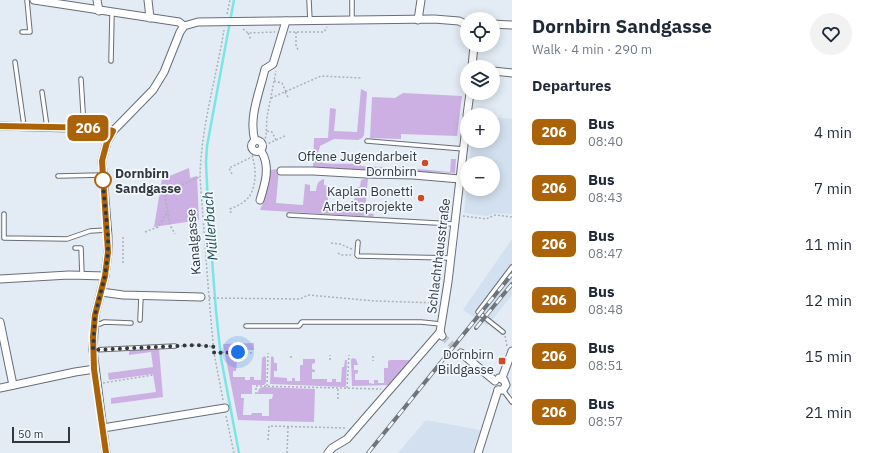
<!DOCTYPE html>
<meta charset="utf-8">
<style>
:root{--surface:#fff;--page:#f2f2f3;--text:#1f2937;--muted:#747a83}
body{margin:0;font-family:"IBM Plex Sans",sans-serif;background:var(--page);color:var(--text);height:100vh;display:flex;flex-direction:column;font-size:15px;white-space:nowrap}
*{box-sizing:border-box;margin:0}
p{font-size:13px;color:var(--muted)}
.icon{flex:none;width:22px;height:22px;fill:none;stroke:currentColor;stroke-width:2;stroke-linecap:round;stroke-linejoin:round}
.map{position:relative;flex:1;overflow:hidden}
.panel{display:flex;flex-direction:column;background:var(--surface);width:360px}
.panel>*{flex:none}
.badge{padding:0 8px;border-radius:6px;font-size:14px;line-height:26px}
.tools{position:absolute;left:460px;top:12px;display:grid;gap:8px}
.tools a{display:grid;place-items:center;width:40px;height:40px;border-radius:50%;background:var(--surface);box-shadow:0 2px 10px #0003;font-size:20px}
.scale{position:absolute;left:12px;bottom:10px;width:58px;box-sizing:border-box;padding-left:4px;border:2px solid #34373b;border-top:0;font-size:11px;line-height:14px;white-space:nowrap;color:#34373b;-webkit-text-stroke:3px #f1f8ff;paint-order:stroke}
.you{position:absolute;width:20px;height:20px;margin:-10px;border:3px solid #fff;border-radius:50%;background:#1a73e8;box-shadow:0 0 0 6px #1a73e833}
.map>.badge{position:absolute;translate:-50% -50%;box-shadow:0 0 0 2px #fff}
h2{padding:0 20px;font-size:15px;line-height:36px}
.round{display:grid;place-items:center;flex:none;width:42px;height:42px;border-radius:21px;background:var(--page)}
.head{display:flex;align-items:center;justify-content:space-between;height:68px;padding:0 20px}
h1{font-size:19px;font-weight:700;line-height:30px}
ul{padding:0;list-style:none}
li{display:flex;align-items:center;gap:12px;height:56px;padding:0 20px}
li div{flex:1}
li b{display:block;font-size:15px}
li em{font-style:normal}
li .badge{min-width:44px;font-weight:700;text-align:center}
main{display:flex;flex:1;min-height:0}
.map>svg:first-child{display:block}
</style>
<main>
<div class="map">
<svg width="512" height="453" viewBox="0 0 512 453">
<rect width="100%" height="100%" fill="#e3ebf4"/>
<g fill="#d3e0ef">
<path d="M493 117 512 119V214L494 213 487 216 464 213 467 184V189H493V163H469L472 141H493Z"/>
<path d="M512 239V295L487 326 463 310Z"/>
<path d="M426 420 480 430 473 453H398Z"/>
</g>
<g fill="#ccb0e3">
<path d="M361 89 367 92 364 135 362 138 358 140 334 139 320 146 317 157C317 158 320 162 321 162 325 165 353 163 361 164V166L383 167V169L397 170 398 167 450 172 451 159H456L455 173 313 168 314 138H328L330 108 336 109 334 131 357 132Z"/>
<path d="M403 93 462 96 457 136 401 134V139L370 138 372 97 395 98Z"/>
<path d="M189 168 190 178 197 176 199 220 154 227 162 179Z"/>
<path d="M279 169 276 203 303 205 305 184 310 185V191H316C317 185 317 181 324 179V185L328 186V206L353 208 356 187H360L361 180 368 178 365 213 374 214 373 217 260 210 263 203 262 201 270 170Z"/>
<path d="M254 343V350H246L245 357H234V362H237L236 371H233V377H245V380H250V377H254V380H261L262 358 265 356 266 358V383L264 385H252V394H241V398H244L243 415H251L252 413H262V416H269V399H272L273 394H257L259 389 262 387 315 389 314 422 238 420 223 344Z"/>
<path d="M159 349 163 397 111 404V398L156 392 153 374 109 380 108 373 153 367 151 352 129 355V350Z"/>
<path d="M272 356 274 358V363H277V371H274V377L287 378V381H292V378H295V381H300V365H303V359H315V363L312 364V369L315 370V372H312V379H327V382H332V379H336V382H341L342 367H344L345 360H347L346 386 344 387 270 384 271 357Z"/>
<path d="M352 358 356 359 358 365H354V370H358V373L355 374V380H369V383L374 384V380H378V383H384V368H388V361L390 360H410L390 385 352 386 351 360Z"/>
</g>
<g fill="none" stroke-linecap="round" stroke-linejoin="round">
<path stroke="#7ae6e4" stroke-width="2.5" d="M234 0 207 146 206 162 208 207 216 311 221 358 239 453"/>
<path stroke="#c0c7cf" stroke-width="7" stroke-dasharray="7 3.5" stroke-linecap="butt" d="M442 336 461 353"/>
<g stroke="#686e76" stroke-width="5.5">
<g id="service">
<path d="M309 0 310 21"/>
<path d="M352 20V0"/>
<path d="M22 32H30L27 0"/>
<path d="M111 61 112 13"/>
<path d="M15 62 24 126"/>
<path d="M81 79 84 128"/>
<path d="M42 92 47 127"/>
<path d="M367 141 464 149"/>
<path d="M58 176 102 175"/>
<path d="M4 214V238L67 239 90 231 107 230"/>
<path d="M289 215 455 224"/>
<path d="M358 242 357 255 358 256 451 258"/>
<path d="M75 248H81L82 275"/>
<path d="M140 320 141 296"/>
<path d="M95 323 100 324 104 322 131 323"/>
<path d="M246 326H299L302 322H421L441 324"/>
<path d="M503 332 478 312 512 267"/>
<path d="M93 350 175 346"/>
<path d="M503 390 512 402"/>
</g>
</g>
<g stroke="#686e76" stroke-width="9">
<g id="minor">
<path d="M34 0 179 22 184 26"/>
<path d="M97 0 99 11"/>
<path d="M148 0 150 18"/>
<path d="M418 20 421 0"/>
<path d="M493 24 512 25"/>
<path d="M472 67 474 45"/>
<path d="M493 71 512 73"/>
<path d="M467 115 470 93"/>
<path d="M0 126 101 129 113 131"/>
<circle cx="257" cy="146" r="5.5"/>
<path d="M255 141C248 118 260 91 265 69L273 64 286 21"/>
<path d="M281 171H313L366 174 413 175 460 179"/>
<path d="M260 200C265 184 271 166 261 151"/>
<path d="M0 279 69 275 105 276"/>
<path d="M101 292 123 295 201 297"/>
<path d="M0 322 13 385"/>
<path d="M442 336 440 332 448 282 467 119"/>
<path d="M461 353 495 381"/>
<path d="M502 378 512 351"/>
<path d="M0 388 75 372 95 369"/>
<path d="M498 390H503L506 385 504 380 499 378"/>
<path d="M103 428 225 408"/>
<path d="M106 453 93 350 95 315 105 276 108 252V236L102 161 107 142 113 131 153 90 164 72 180 32 184 26 198 22 434 19 459 21 467 25"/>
<path d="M328 453 332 448 347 439 440 332"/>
<path d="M478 453 498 390"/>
</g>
</g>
<g stroke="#abb1b9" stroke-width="1.5" stroke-dasharray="2 2" stroke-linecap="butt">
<path d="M227 14 230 0"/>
<path d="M478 18 480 19"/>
<path d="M243 29 248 33 275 32"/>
<path d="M289 32H324L327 27"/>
<path d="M296 32V45L298 50"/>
<path d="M248 33 251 40"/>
<path d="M274 81 282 83 286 92"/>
<path d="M285 92 288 97"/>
<path d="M271 98 321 76 361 78"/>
<path d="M267 131 272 132 276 140"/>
<path d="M262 141 266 137 267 117 276 71"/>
<path d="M265 145 285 136"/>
<path d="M232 174 229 168 252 157 255 152"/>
<path d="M159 191C174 190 186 182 200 177"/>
<path d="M164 191 170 225 175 234"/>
<path d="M231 213 230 209C237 206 244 203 249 197 256 187 257 167 252 157"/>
<path d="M463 216 486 219 495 215 512 217"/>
<path d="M145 232 158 227 168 211"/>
<path d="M331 243 340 244 352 249"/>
<path d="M338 253 341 255H351"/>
<path d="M123 263V235"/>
<path d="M209 298 300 299 308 295 375 301 438 303"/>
<path d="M505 336 507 346"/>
<path d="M181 346 197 345 215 347"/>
<path d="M214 353 226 352 252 353"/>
<path d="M373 356V361"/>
<path d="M291 358V354"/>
<path d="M330 360V355"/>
<path d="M103 383 153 375"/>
<path d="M267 386 268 353"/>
<path d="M347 388 349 355"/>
<path d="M256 394V386L381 389"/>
<path d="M338 399V388"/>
<path d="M223 400 214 353 209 298 200 177C201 127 216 79 224 30"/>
<path d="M226 416 234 453"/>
<path d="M268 440 269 426 347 428"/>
<path d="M287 453 288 427"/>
</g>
<use href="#service" stroke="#fff" stroke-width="3.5"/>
<use href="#minor" stroke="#fff" stroke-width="7"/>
<g stroke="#70757a" stroke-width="4">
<g id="rail">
<path d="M476 328 512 284"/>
<path d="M368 453 512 274"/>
</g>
</g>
<use href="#rail" stroke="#f1f8ff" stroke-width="2.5" stroke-dasharray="8" stroke-linecap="butt"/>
</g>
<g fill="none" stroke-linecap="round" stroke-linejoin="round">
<g stroke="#fff" stroke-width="9">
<path id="line" d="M0 126 101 128 113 131 107 142 102 161 108 252 105 276 95 315 93 337 94 369 106 453"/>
</g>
<use href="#line" stroke="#ab630a" stroke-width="6"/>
<path stroke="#34373b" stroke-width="4" stroke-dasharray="0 7.2" d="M103 180 102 175 108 236V252L105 276 95 315 93 350 197 345 215 347 214 353 238 352"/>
</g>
<g fill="#d24923" stroke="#f1f8ff" stroke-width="1.5">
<circle cx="425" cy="163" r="4"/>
<circle cx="421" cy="198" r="4"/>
<rect x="498" y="357" width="8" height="8" rx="2"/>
</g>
<circle fill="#fff" stroke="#ab630a" stroke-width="2" cx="103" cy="180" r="8"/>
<g text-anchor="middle" stroke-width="3.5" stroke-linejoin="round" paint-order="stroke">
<g font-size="13" fill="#34373b" stroke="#f1f8ff" text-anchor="end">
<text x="417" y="161">Offene Jugendarbeit<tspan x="417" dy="15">Dornbirn</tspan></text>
<text x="413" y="196">Kaplan Bonetti<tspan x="413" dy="15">Arbeitsprojekte</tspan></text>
<text x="494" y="359">Dornbirn<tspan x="494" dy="15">Bildgasse</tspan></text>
</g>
<g font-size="13" font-weight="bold" fill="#34373b" stroke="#f1f8ff" text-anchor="start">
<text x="115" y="178">Dornbirn<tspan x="115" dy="15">Sandgasse</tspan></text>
</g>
<g font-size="13" fill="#34373b" stroke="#f1f8ff">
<text transform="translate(193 242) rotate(-95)" y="5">Kanalgasse</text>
<text transform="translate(438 256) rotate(-83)" y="5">Schlachthausstraße</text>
</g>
<g font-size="14" font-style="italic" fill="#1e4e4d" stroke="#f1f8ff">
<text transform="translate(210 226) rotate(-94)" y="5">Müllerbach</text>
</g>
</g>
</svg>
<div class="tools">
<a><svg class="icon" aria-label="locate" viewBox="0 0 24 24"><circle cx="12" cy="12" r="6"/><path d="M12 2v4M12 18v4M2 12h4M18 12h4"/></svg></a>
<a><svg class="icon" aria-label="layers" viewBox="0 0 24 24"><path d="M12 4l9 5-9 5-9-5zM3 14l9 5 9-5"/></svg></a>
<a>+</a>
<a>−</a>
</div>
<div class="scale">50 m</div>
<div class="you" style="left:238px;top:352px"></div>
<b class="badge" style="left:88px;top:128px;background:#ab630a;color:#fff">206</b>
</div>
<section class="panel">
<div class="head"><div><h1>Dornbirn Sandgasse</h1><p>Walk · 4 min · 290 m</p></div><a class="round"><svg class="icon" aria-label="heart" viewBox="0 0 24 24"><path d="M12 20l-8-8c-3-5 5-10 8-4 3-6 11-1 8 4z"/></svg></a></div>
<h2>Departures</h2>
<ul>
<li><span class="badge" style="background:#ab630a;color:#fff">206</span><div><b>Bus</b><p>08:40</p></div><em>4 min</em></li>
<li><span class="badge" style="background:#ab630a;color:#fff">206</span><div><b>Bus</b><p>08:43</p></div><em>7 min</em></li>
<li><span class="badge" style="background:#ab630a;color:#fff">206</span><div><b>Bus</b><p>08:47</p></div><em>11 min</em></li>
<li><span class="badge" style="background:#ab630a;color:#fff">206</span><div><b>Bus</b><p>08:48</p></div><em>12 min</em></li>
<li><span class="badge" style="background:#ab630a;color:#fff">206</span><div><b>Bus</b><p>08:51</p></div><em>15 min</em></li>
<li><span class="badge" style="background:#ab630a;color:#fff">206</span><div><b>Bus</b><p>08:57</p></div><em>21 min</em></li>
</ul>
</section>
</main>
